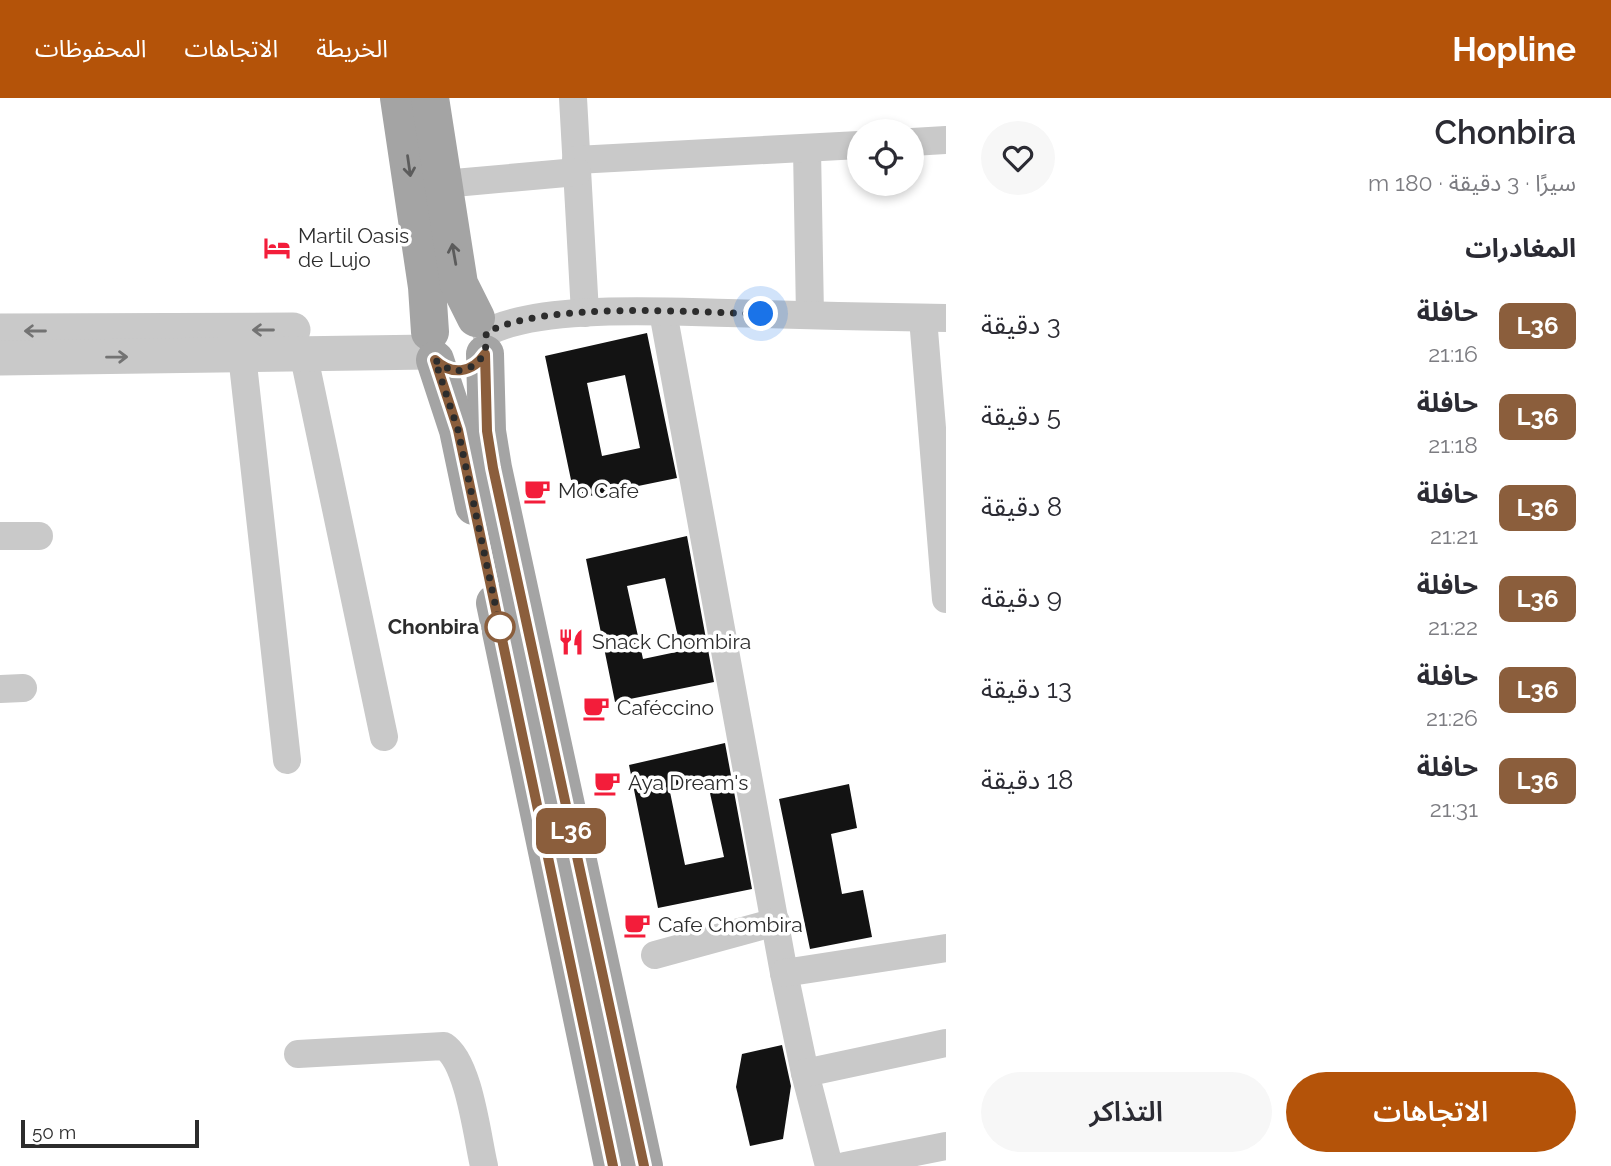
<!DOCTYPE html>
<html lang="ar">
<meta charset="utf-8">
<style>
:root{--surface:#fff;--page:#f7f7f7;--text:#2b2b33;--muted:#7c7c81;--accent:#b45309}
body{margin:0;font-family:Raleway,"Noto Sans Arabic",sans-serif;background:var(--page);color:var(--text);direction:rtl;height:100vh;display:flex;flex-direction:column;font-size:26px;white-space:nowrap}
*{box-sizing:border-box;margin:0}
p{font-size:23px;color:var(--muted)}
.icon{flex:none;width:38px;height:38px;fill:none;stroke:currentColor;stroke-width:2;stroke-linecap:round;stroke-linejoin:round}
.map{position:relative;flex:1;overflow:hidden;direction:ltr}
.panel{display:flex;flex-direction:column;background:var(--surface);width:665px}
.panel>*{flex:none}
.badge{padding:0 14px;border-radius:10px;font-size:24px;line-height:46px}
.buttons{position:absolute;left:847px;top:21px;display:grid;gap:14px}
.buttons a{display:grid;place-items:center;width:77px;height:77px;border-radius:50%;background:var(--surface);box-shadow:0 4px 10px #0003;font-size:35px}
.scale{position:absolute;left:21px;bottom:18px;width:178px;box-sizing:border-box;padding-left:7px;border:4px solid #2c2c2c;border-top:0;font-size:19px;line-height:24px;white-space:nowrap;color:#2c2c2c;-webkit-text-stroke:5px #fff;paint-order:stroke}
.you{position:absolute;width:35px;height:35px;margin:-18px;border:5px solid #fff;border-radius:50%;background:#1a73e8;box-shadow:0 0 0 10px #1a73e833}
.map>.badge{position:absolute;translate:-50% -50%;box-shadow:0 0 0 4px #fff}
h2{padding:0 35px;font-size:26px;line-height:63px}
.round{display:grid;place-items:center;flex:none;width:74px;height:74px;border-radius:37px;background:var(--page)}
.overview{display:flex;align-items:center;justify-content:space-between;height:119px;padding:0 35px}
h1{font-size:33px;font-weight:600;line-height:52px}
.action{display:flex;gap:14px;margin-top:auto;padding:14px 35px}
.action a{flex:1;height:80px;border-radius:42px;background:var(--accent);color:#fff;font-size:28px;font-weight:600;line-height:80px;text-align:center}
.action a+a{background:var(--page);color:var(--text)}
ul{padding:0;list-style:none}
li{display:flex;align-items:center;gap:21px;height:91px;padding:0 35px}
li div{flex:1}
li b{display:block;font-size:26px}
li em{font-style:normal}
li .badge{min-width:77px;font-weight:700;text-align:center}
header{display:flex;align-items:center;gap:42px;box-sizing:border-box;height:98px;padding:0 35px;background:var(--accent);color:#fff}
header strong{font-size:33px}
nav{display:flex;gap:38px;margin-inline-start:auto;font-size:24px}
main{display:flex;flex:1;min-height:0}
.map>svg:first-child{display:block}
</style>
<header>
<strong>Hopline</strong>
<nav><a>الخريطة</a><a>الاتجاهات</a><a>المحفوظات</a></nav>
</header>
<main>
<section class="panel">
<div class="overview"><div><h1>Chonbira</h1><p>سيرًا · 3 دقيقة · 180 m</p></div><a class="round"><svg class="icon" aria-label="heart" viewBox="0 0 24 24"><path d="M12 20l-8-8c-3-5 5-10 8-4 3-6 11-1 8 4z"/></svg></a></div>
<h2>المغادرات</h2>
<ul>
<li><span class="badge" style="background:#8b5e3c;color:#fff">L36</span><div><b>حافلة</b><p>21:16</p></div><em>3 دقيقة</em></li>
<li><span class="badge" style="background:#8b5e3c;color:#fff">L36</span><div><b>حافلة</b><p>21:18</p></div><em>5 دقيقة</em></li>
<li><span class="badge" style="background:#8b5e3c;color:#fff">L36</span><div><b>حافلة</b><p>21:21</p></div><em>8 دقيقة</em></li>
<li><span class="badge" style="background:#8b5e3c;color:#fff">L36</span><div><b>حافلة</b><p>21:22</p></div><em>9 دقيقة</em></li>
<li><span class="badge" style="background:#8b5e3c;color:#fff">L36</span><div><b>حافلة</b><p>21:26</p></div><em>13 دقيقة</em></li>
<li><span class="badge" style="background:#8b5e3c;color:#fff">L36</span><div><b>حافلة</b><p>21:31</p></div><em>18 دقيقة</em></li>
</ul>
<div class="action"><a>الاتجاهات</a><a>التذاكر</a></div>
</section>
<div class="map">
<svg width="946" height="1068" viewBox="0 0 946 1068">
<rect width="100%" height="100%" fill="#fff"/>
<g fill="#131313" fill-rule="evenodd">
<path d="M647 235 677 380 575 401 545 258ZM625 277 640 350 602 358 587 285Z"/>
<path d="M687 438 714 584 615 604 586 461ZM665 480 681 553 643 561 627 488Z"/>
<path d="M725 645 752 791 658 810 629 667ZM708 686 724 759 685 767 670 694Z"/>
<path d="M849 686 857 730 831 736 842 796 863 792 872 839 810 851 779 701Z"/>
<path d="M782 947 791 988 783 1041 750 1048 736 989 742 956Z"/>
</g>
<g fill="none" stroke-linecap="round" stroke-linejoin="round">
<g stroke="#c9c9c9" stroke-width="28">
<path d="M573 0 585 215"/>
<path d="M912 44 946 42"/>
<path d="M807 51 810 217"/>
<path d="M576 62 859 47"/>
<path d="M443 86 577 74"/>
<path d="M663 214 784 875 805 975 829 1068"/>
<path d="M923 220 946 501"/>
<path d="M486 235C539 206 666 214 728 215 801 217 873 219 946 220"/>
<path d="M303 254 384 639"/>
<path d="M242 257 287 662"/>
<path d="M0 438H39"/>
<path d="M0 591 23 590"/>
<path d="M655 857 776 824"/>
<path d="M784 875 946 850"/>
<path d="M298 956 444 948C469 964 477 1038 484 1068"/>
<path d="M805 975 946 945"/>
<path d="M845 1068 946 1048"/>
</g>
<g stroke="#c9c9c9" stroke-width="35">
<path d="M0 233 293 232"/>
<path d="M0 260 430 254"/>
</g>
<g stroke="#a4a4a4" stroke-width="38">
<path d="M399 0 427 189 430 234"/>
<path d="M430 0 459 186 476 220"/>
<path d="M485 256 487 333 493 370 644 1068"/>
<path d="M435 262 458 332 474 408"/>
<path d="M495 505 613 1068"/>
</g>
</g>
<defs><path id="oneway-shaft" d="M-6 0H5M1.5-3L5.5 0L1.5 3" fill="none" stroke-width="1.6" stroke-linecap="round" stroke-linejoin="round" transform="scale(1.75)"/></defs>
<g stroke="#5c5c5c">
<use href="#oneway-shaft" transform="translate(409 68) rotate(82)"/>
<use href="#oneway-shaft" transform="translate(454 156) rotate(-100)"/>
</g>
<g stroke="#737373">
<use href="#oneway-shaft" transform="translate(263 232) rotate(180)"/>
<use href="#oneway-shaft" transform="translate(35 233) rotate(180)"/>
<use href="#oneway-shaft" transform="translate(117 259) rotate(-1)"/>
</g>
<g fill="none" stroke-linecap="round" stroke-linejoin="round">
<g stroke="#fff" stroke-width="16">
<path id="line" d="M613 1068 458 332 435 262C452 278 472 275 485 256L487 333 493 370 644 1068"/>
</g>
<use href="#line" stroke="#8b5e3c" stroke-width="10"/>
<path stroke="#2c2c2c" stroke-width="7" stroke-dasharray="0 12.6" d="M500 529 458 332 435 262 452 273C475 273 489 259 486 235 543 203 693 214 761 216"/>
</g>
<defs>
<g id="hotel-bare" transform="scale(2.1)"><path d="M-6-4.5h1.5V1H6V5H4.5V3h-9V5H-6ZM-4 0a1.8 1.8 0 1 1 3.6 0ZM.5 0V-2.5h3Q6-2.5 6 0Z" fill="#f31d3a" stroke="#fff" stroke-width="2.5" paint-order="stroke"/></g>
<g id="cafe-bare" transform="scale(2.1)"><path d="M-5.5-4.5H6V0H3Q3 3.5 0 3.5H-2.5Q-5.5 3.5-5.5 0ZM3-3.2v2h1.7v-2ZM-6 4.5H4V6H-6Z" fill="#f31d3a" stroke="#fff" stroke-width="2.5" paint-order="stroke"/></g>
<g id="restaurant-bare" transform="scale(2.1)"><path d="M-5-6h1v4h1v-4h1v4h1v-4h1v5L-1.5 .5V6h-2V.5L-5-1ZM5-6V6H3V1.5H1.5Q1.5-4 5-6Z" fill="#f31d3a" stroke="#fff" stroke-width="2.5" paint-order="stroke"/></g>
</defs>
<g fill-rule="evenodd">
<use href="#hotel-bare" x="277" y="150"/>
<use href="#cafe-bare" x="537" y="393"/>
<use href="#restaurant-bare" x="571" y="544"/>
<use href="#cafe-bare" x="596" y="610"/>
<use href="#cafe-bare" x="607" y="685"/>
<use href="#cafe-bare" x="637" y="827"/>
</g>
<circle fill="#fff" stroke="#8b5e3c" stroke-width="3.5" cx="500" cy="529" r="14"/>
<g text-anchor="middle" stroke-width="7" stroke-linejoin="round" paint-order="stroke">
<g font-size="21" fill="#2c2c2c" stroke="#fff" text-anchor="start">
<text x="298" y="145">Martil Oasis<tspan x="298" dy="24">de Lujo</tspan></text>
<text x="558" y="400">Mo Cafe</text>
<text x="592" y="551">Snack Chombira</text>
<text x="617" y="617">Caféccino</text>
<text x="628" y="692">Aya Dream's</text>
<text x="658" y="834">Cafe Chombira</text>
</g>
<g font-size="21" font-weight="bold" fill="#2c2c2c" stroke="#fff" text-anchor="end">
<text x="479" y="536">Chonbira</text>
</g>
</g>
</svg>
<div class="buttons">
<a><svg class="icon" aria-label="locate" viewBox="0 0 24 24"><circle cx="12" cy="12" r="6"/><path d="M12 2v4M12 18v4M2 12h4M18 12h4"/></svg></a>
</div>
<div class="scale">50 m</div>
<div class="you" style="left:761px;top:216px"></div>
<b class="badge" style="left:571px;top:733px;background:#8b5e3c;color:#fff">L36</b>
</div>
</main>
